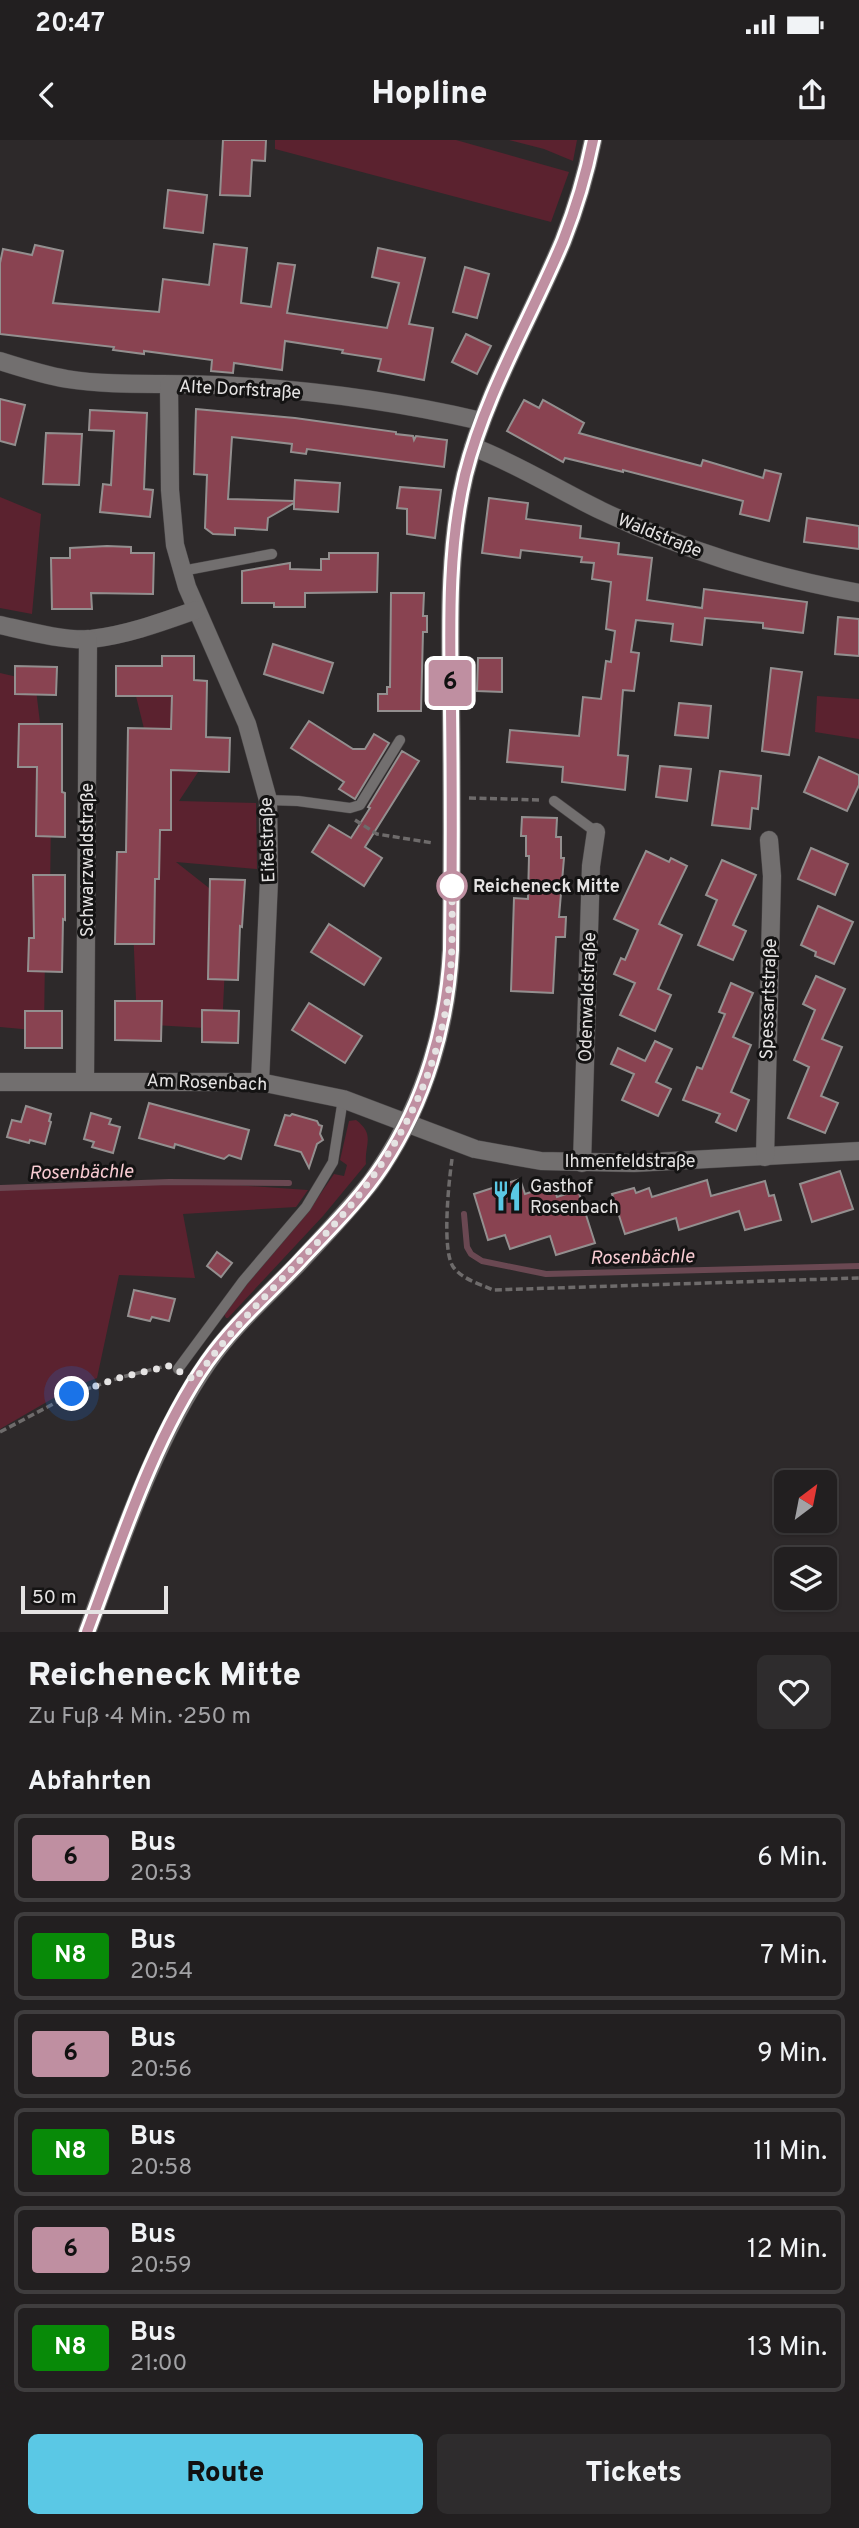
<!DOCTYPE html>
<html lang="de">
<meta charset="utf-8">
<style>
:root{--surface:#221f20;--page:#2e2c2d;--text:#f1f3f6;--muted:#a2a2a5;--line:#3f3d3e;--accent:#5ac8e5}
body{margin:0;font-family:Overpass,sans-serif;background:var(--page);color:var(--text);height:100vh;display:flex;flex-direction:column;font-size:26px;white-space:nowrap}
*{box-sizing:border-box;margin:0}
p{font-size:23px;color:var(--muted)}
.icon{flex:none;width:38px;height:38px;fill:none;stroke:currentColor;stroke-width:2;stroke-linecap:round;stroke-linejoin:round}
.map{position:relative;height:1492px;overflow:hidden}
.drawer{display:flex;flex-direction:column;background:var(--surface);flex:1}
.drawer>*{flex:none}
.badge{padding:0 14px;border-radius:5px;font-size:24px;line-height:46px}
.needle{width:46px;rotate:32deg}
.controls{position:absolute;left:774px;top:1330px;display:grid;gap:14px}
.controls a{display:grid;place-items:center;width:63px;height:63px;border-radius:10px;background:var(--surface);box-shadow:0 2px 5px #0004,0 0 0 2px var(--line);font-size:35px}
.scale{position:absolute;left:21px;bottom:18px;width:147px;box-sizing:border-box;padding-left:7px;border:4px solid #e5e3e3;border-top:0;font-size:19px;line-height:24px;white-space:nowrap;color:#e5e3e3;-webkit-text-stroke:5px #141313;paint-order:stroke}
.you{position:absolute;width:35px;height:35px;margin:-18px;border:5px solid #fff;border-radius:50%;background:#1a73e8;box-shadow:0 0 0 10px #1a73e833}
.map>.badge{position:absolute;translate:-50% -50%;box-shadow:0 0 0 4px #fff}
h2{padding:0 28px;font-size:26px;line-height:63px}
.round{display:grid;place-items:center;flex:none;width:74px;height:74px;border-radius:10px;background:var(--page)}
.headline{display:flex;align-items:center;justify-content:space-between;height:119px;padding:0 28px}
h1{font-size:33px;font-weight:800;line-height:52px}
.primary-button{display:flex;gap:14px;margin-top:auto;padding:14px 28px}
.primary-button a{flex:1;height:80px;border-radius:10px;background:var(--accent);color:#111;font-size:28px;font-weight:800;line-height:80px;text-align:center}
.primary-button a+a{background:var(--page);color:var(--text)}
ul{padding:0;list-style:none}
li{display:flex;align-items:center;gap:21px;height:88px;margin:0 14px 10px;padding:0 14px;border:4px solid var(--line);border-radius:10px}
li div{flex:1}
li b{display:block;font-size:26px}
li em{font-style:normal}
li .badge{min-width:77px;font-weight:700;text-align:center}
.status{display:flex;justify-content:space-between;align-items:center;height:49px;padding:0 35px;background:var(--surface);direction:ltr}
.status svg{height:19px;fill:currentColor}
header{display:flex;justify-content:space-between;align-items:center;height:91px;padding:0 28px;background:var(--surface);font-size:32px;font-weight:800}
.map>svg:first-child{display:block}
</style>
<div class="status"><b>20:47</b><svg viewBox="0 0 49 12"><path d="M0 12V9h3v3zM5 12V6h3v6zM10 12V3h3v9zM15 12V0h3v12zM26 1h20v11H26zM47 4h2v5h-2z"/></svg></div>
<header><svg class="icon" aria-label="back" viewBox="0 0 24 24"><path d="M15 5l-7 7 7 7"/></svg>Hopline<svg class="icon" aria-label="share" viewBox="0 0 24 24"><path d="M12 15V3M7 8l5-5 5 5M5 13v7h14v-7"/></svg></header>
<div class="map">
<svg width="859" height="1492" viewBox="0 0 859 1492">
<rect width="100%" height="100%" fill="#2d292a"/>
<g fill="#5b222f">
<path d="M275 0H456L569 32 551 82 275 9Z"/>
<path d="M509 0H577L573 21 544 9Z"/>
<path d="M0 357 41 374 32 474 0 468Z"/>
<path d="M0 533 35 541 51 675 50 756 45 814 44 891 0 887Z"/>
<path d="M132 540 189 552 210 614 179 661 256 663 257 729 176 722 228 763 222 889 137 884 133 786 149 609Z"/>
<path d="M817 556 859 559V599L815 592Z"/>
<path d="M356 980C376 995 364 1005 366 1024L323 1076 228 1178H226L223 1172 310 1069 334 1034 344 1036 347 1025 340 1020 349 981Z"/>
<path d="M178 1041 308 1050 296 1067 183 1074 195 1138 119 1135 97 1238 71 1248 0 1289V1046Z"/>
</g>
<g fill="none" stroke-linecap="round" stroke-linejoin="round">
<g stroke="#6a4852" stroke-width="6">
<path d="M0 1048 169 1042 289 1043"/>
<path d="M464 1074 467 1107 471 1114 482 1121 546 1134 859 1126"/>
</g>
</g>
<g fill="#894351" stroke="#938f8f" stroke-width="2">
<path d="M223 0H266L265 21 252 20 250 56 220 55Z"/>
<path d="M168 50 207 55 203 93 164 88Z"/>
<path d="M214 104 247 108 241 163 271 167 278 123 295 125 287 173 387 188 399 143 372 137 378 108 425 118 409 184 433 188 424 240 378 231 381 219 342 213 343 210 285 201 282 230 234 223 233 233 211 231 212 220 144 211V214L113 210 114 207 0 194V123L3 109 32 115 35 105 63 111 53 163 159 172 163 139 209 145Z"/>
<path d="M465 127 489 134 477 178 453 172Z"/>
<path d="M466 194 491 206 477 234 452 222Z"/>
<path d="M0 259 25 265 15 305 0 301Z"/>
<path d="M524 260 539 268 543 260 584 283 579 293 629 307 701 326 703 320 763 338 765 330 781 334 769 381 740 374 743 361 623 330V332L565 318 563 322 507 291Z"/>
<path d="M196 269 295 278 396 292V294L413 296 414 300 416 296 447 300 444 327 307 309 306 314 291 312 292 304 232 297 228 359 294 361 295 340 340 343 338 372 294 369V363L268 378 267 390 235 388V395L213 394 205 388 207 335 194 334Z"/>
<path d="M90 270 147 273 144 349 153 350 150 377 100 372 103 344 111 345 114 291 89 290Z"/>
<path d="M46 293 82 294 79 345 43 344Z"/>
<path d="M400 347 441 350 435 398 407 394V369L397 368Z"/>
<path d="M489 358 528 363 526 379 581 386 580 398 619 403 618 414 652 418 647 460 702 468 704 449 807 462 803 493 763 488V483L705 478 702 505 671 501 673 484 636 480 631 512 639 513 634 551 623 550 618 615 628 616 625 650 562 642 563 627 507 622 510 590 579 596 583 557 601 559 606 521 611 522 615 491 606 489 611 442 592 439 594 423 581 422 582 417 521 410 520 418 482 413Z"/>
<path d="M807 378 859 386V409L804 402Z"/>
<path d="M107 406 131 407V413H154L153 454 91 453 92 469H52L51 418H70V408Z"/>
<path d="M329 413H378L377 452 305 453V467H274V463H242V431L290 423V429L321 430V419H329Z"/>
<path d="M391 453H424L423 476H427V492H423L421 571H378V554H387V547H390Z"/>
<path d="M838 477 859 479V516L835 514Z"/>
<path d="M273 504 333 523 323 553 264 534Z"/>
<path d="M162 516H194V540L207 541 206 597 230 598 229 632 171 630V690H160L159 739H155L154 804H115L117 712H126L128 588 171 589 172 556H116V526H162Z"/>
<path d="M478 518H502V552L477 551Z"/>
<path d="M15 526 57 527 56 555 15 554Z"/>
<path d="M771 528 802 532 789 615 762 611Z"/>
<path d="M679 563 711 566 708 598 675 595Z"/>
<path d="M309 581 353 609H365L374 594 389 603 355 659 339 649 344 642 291 608Z"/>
<path d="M19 584H62V652L65 653V697L36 696 37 627H18Z"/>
<path d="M402 611 419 621 365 707 382 718 364 746 312 712 329 685 351 698 370 668 368 667Z"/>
<path d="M819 617 859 635V645L847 671 804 652Z"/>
<path d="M660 626 691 629 687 661 656 657Z"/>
<path d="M720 631 761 636 758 669 752 668 750 689 712 685Z"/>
<path d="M522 677 557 678 556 697H561V718H564L559 777H566L565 797H556L553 853 511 851 514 758 528 759 529 716H526V696H521Z"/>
<path d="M811 708 848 724 835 755 798 739Z"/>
<path d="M646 711 669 722 671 718 687 726 659 784 682 795 658 849 671 855 655 891 620 875 635 843 614 834 621 818 625 820 638 790 614 779Z"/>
<path d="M722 720 756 735 733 785 746 791 733 820 698 805 717 760 706 755Z"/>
<path d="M33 735H65V780L63 779 62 832 28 831 29 798H34Z"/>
<path d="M210 739 245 740 242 787 240 786 238 840 208 839Z"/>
<path d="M818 766 853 782 834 824 815 816 816 812 801 805Z"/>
<path d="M329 784 381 818 364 845 311 812Z"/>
<path d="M816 836 845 849 822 899 842 907 821 956 838 963 825 993 788 978 809 927 794 920 815 870 803 864Z"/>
<path d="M731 843 753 853 733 897 751 905 731 952 749 960 736 991 716 982 720 974 683 960 697 927 702 929 725 874 719 872Z"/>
<path d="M115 861H162L161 901 115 900Z"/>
<path d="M309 863 362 896 345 923 292 890Z"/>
<path d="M202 870 239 871 238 903 202 902Z"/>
<rect x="25" y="871" width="37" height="37"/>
<path d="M655 901 672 909 656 942 671 949 658 976 622 960 634 934 611 924 618 908 645 921Z"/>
<path d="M149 963 249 990 241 1019 229 1015 224 1019 175 1004 174 1008 139 998Z"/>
<path d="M26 966 51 974 49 981 51 982 45 1004 30 1000 29 1003 7 997 12 980 21 982Z"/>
<path d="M91 973 111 979 109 984 120 987 113 1013 92 1007 94 1002 84 999Z"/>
<path d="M292 974 317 981 319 985 322 986 320 994 323 1000 317 1004 309 1028 301 1012 275 1005 285 975 290 976Z"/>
<path d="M840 1031 853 1069 812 1082 800 1044Z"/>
<path d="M520 1039 525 1054 553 1045 557 1057 578 1050 595 1103 556 1115 550 1096 510 1109 505 1095 488 1100 474 1054Z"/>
<path d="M707 1040 711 1056 765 1041 769 1056 774 1055 781 1080 745 1090 739 1071 679 1090 676 1078 625 1094 612 1054 634 1048 636 1053 649 1048 652 1057Z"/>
<path d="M217 1112 232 1123 221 1137 207 1126Z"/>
<path d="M134 1150 175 1159 169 1181 152 1177 150 1181 128 1176Z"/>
</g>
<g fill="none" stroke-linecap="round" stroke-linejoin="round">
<g stroke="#474445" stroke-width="11">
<g id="service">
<path d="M182 431 272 414"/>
<path d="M268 660 298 661 350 668 360 665 400 600"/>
<path d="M554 661 596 692"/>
<path d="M178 1229 243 1141 306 1067 333 1022 343 959"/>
</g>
</g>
<g stroke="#474445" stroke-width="19">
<g id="minor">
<path d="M0 221C22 228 44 235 67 239 117 247 167 242 217 245 305 249 395 261 481 281"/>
<path d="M169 245 170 350 175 405 187 447 247 584 268 660 269 740 260 942"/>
<path d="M473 307C518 324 558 350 602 371 686 411 767 436 859 453"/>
<path d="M0 485C27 491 64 501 91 499 127 495 162 482 196 470"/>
<path d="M85 941 88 499"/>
<path d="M0 942H260L343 959 475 1009 541 1021 634 1023 859 1011"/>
<path d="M765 1017 772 736 769 700"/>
<path d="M582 1023 591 726 596 692"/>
</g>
</g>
<g stroke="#474445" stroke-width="19">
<path id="tertiary" d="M87 1492C119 1405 155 1298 208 1222 233 1186 266 1157 297 1125 322 1098 348 1071 371 1042 420 975 447 893 451 810 452 729 452 648 451 567 450 490 447 411 465 335 486 252 530 180 563 101 576 68 586 35 593 0"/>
</g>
<g stroke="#6e6b6b" stroke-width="3.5" stroke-dasharray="7 3.5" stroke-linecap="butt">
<path d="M469 658 542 660"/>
<path d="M355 680 377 694 433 703"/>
<path d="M452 1019C449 1040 441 1113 454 1128 464 1140 480 1144 493 1150L859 1138"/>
<path d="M0 1292 72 1254 122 1237 166 1226"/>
</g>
<use href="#service" stroke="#726f6f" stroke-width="10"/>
<use href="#minor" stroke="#726f6f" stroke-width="18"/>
<use href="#tertiary" stroke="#726f6f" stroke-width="18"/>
</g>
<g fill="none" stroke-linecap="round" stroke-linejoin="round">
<g stroke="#fff" stroke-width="16">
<path id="line" d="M87 1492C120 1404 153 1299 207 1222 234 1184 269 1154 300 1121 329 1090 360 1060 383 1025 425 961 447 886 451 810 452 729 452 648 451 567 450 490 447 411 465 335 486 252 530 180 563 101 576 68 586 35 593 0"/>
</g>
<use href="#line" stroke="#bf8fa1" stroke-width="10"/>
<path stroke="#e5e3e3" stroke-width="7" stroke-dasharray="0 12.6" d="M72 1254 122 1237 169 1226 195 1240C233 1184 284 1139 330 1089 394 1020 441 934 450 839 453 805 452 771 452 737V746"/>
</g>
<defs>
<g id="restaurant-bare" transform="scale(2.415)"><path d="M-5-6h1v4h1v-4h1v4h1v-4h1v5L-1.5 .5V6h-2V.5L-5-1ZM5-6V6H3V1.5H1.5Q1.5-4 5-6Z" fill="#5ac8e5" stroke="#141313" stroke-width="2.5" paint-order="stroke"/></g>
</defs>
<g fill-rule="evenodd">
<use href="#restaurant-bare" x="507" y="1056"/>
</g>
<circle fill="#fff" stroke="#bf8fa1" stroke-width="3.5" cx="452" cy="746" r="14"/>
<g text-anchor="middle" stroke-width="6" stroke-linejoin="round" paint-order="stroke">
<g font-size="18" fill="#e5e3e3" stroke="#141313">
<text transform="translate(240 249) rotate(3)" y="6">Alte Dorfstraße</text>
<text transform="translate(660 395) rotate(22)" y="6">Waldstraße</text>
<text transform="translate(267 700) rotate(-92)" y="6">Eifelstraße</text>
<text transform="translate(87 720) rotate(-90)" y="6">Schwarzwaldstraße</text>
<text transform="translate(587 857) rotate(-88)" y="6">Odenwaldstraße</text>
<text transform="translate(768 859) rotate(-88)" y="6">Spessartstraße</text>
<text transform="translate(207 942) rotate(2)" y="6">Am Rosenbach</text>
<text x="630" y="1027">Ihmenfeldstraße</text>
</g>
<g font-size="18" font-weight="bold" fill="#e5e3e3" stroke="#141313" text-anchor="start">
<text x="473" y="752">Reicheneck Mitte</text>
</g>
<g font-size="18" fill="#e5e3e3" stroke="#141313" text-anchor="start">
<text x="530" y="1052">Gasthof<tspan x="530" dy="21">Rosenbach</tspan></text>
</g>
<g font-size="19" font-style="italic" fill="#f8cbd2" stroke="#141313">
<text transform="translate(81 1031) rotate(-1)" y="7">Rosenbächle</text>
<text transform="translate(642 1116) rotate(-1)" y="7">Rosenbächle</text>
</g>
</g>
</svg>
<div class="controls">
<a><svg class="needle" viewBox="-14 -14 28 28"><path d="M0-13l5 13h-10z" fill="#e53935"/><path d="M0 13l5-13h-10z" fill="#a2a2a5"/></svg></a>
<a><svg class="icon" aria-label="layers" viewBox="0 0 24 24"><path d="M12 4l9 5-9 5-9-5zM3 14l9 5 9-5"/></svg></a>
</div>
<div class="scale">50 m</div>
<div class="you" style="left:72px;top:1254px"></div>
<b class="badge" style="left:450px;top:543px;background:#bf8fa1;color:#111">6</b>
</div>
<section class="drawer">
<div class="headline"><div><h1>Reicheneck Mitte</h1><p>Zu Fuß · 4 Min. · 250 m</p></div><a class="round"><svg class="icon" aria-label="heart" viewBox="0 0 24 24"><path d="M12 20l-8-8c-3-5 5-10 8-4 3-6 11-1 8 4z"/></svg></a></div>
<h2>Abfahrten</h2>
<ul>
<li><span class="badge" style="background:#bf8fa1;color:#111">6</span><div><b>Bus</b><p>20:53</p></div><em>6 Min.</em></li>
<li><span class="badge" style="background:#088a08;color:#fff">N8</span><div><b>Bus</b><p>20:54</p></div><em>7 Min.</em></li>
<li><span class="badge" style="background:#bf8fa1;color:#111">6</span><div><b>Bus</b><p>20:56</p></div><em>9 Min.</em></li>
<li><span class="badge" style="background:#088a08;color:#fff">N8</span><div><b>Bus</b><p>20:58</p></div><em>11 Min.</em></li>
<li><span class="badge" style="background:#bf8fa1;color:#111">6</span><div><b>Bus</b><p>20:59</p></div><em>12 Min.</em></li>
<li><span class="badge" style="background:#088a08;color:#fff">N8</span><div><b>Bus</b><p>21:00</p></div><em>13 Min.</em></li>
</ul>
<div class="primary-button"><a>Route</a><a>Tickets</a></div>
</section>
